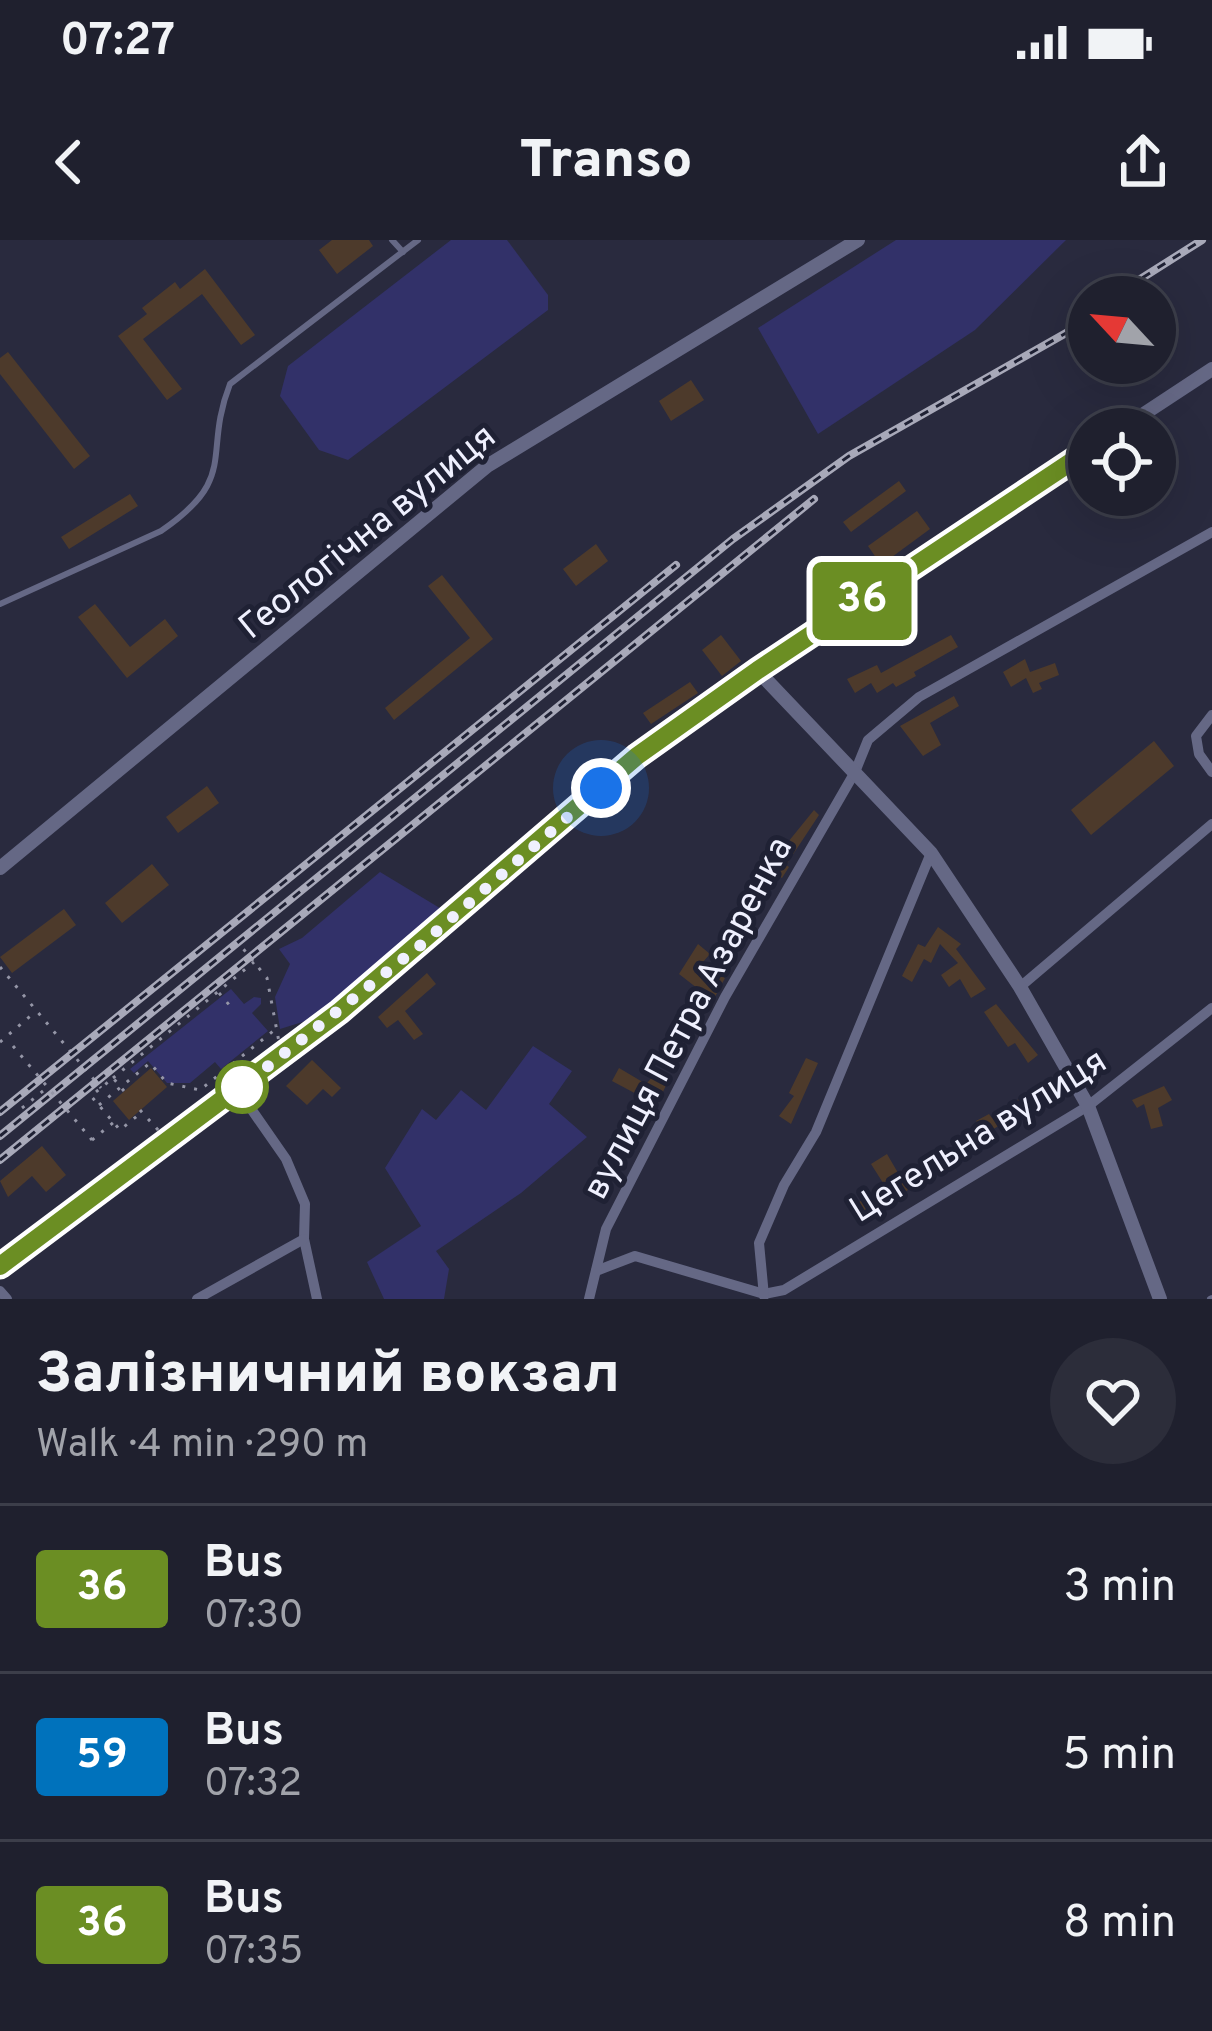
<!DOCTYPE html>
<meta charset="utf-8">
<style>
:root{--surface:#1f202e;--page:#2c2d3a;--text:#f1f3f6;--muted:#a1a3aa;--line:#3c3e4a}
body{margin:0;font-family:Overpass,sans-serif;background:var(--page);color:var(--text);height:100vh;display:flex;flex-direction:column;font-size:45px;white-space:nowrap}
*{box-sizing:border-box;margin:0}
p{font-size:39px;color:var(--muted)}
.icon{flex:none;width:66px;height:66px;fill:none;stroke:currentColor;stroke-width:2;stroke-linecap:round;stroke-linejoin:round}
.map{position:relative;height:1059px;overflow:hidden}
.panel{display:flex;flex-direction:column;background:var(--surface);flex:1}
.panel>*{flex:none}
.badge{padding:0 24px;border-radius:9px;font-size:42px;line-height:78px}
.needle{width:78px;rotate:296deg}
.buttons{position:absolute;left:1068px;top:36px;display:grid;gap:24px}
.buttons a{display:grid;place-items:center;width:108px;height:108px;border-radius:50%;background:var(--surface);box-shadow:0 12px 48px #0002,0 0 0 3px var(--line);font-size:60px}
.you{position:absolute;width:60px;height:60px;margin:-30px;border:9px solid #fff;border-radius:50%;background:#1a73e8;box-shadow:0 0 0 18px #1a73e833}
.map>.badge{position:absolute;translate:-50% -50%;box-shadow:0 0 0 6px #fff}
.round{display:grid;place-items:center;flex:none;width:126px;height:126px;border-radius:63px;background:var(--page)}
.head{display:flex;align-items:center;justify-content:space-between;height:204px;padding:0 36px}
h1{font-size:57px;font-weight:800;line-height:90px}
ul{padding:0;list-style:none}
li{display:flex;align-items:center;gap:36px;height:168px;padding:0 36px;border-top:3px solid var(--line)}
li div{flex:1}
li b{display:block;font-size:45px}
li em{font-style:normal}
li .badge{min-width:132px;font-weight:700;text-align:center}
.status{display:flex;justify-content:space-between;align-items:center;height:84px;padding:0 60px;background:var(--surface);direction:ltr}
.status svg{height:33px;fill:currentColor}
header{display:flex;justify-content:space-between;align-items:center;height:156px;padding:0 36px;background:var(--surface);font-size:54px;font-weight:800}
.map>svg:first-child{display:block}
</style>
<div class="status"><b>07:27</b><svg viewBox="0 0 49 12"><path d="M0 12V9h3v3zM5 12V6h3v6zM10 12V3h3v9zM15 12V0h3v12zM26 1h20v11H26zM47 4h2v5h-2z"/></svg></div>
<header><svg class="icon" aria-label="back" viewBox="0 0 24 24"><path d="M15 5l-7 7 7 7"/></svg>Transo<svg class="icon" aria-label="share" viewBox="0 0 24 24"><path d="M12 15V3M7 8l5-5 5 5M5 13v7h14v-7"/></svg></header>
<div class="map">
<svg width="1212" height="1059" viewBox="0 0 1212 1059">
<rect width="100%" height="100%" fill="#292a3e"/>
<g fill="#323169">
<path d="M451 0H507L548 55V70L348 220 319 210 280 156 288 126Z"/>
<path d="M896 0H1066L975 90 818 194 758 88Z"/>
<path d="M380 632 448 673 325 775 280 789 275 757 290 724 279 709 302 698Z"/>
<path d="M231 749 244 764 254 757 261 758V764L252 773 268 791 221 829 215 822 190 843H167L148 821 134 833 130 829Z"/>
<path d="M533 806 572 831 549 864 587 897 521 953 436 1011 449 1029 444 1059H384L367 1022 421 986 385 928 422 869 436 880 461 850 486 870Z"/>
</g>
<g fill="#4d3a2b">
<path d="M332 0H369L373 6 337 34 319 10Z"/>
<path d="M205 29 255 95 241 105 202 54 143 99 182 149 167 160 118 96 147 74 142 68 175 42 180 49Z"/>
<path d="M8 112 90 216 74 229 0 134V118Z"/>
<path d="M691 140 704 160 671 181 659 161Z"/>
<path d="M899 241 906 251 851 292 843 282Z"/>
<path d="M130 254 138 266 69 309 61 297Z"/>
<path d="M917 271 930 289 881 325 868 306Z"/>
<path d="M596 304 608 321 576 346 563 329Z"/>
<path d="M442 335 493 399 394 480 385 468 470 398 428 346Z"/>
<path d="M95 364 130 407 165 379 178 396 127 438 78 377Z"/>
<path d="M721 395 741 421 722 436 702 410Z"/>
<path d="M951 395 958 407 914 432 916 436 896 447 893 443 877 453 871 443 855 453 847 439 877 425 881 433Z"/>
<path d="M1025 419 1030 432 1055 423 1059 435 1039 443 1042 449 1033 453 1026 438 1011 447 1003 432Z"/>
<path d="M690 442 698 453 651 484 643 473Z"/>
<path d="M954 456 959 466 930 483 941 505 923 516 900 486Z"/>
<path d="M1154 501 1174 526 1091 595 1071 570Z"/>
<path d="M207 546 219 563 178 593 166 577Z"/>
<path d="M814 570 819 575 786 625 789 627 782 638 767 628Z"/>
<path d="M152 624 169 645 122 683 105 663Z"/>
<path d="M64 669 76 685 12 733 0 717Z"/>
<path d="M938 687 961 704 956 709 986 749 971 758 960 739 949 747 941 735 958 723 940 704 931 723 924 719 912 742 902 736 918 704 925 707Z"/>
<path d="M698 704 710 714 694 732 713 746 721 735 725 738 708 770 690 759 697 748 679 734Z"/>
<path d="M427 733 436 744 405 771 423 794 414 800 398 780 387 788 378 777Z"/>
<path d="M996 764 1038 815 1028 823 1015 803 1008 807 984 772Z"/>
<path d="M806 818 818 823 791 884 779 876 794 856 789 853Z"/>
<path d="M312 820 341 848 332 857 323 849 307 865 286 846Z"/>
<path d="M151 828 167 847 129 880 113 861Z"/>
<path d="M619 828 646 844 656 833 668 841 657 865 612 841Z"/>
<path d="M1046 840 1053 852 984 895 976 881 989 874 992 878Z"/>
<path d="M1164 846 1172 860 1158 868 1163 886 1151 889 1144 864 1137 868 1132 860Z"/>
<path d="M42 906 66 935 46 952 32 936 8 957 0 941Z"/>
<path d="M887 914 908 950 866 974 859 962 885 946 871 924Z"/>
</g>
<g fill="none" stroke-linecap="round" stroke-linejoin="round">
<g stroke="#9596a7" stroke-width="3" stroke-dasharray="3 9" stroke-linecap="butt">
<path d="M236 700 267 738 279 802"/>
<path d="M0 727 101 848"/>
<path d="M219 753 231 767"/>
<path d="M0 802 35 772"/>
<path d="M113 838 254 722"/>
<path d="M124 851 113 838 91 856 120 890 142 872"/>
<path d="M99 865 150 823 167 843 200 850 277 788"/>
<path d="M22 868 48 847"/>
<path d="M140 870 159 891"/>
<path d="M92 900 114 882"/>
</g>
<g stroke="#656885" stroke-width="6">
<path d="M392 0 403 12"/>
<path d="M0 364 161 291C240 237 202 215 230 144L418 0"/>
<path d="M1210 1059 1212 1058"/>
</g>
<g stroke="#656885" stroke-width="10">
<path d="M1212 475 1196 496 1199 514 1212 532"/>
<path d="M1020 747 1212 584"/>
<path d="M238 850 286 919 305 964 304 999 317 1059"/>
<path d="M596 1031 635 1016 764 1054 784 1050 1088 866 1212 768"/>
<path d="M0 1051 7 1059"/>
<path d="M764 1056 759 1003 784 945 816 892 931 613"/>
<path d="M197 1059 304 999"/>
<path d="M589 1059 606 989 725 757 855 532 868 500 919 457 1212 292"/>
</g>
<g stroke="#656885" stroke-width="14">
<path d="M1121 189 1212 129"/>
<path d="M757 430 931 613 1020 747 1088 866 1160 1059"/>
<path d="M0 628 487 226 858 0"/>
<path d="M0 1026 339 772 637 516 757 430 1089 210"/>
</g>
<g stroke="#a8a9b9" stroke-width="8">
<g id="rail">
<path d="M1112 57 1202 0"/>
<path d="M0 872 676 325"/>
<path d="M0 896 733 299 849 216 1089 80"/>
<path d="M0 920 814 259"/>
</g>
</g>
<use href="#rail" stroke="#1f2134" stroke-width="3" stroke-dasharray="9" stroke-linecap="butt"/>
<path stroke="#9596a7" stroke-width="3" stroke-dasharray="3 9" stroke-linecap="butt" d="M13 806 92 900"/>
</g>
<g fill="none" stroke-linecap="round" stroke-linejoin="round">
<g stroke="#fff" stroke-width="27">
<path id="line" d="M0 1026 339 772 637 516 758 430 1089 210"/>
</g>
<use href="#line" stroke="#6b8e23" stroke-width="18"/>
<path stroke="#eff0fe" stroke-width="12" stroke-dasharray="0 21.6" d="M242 847 238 850 422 704 601 548"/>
</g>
<circle fill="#fff" stroke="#6b8e23" stroke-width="6" cx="242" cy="847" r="24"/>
<g text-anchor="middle" stroke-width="10" stroke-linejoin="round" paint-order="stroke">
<g font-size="36" fill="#eff0fe" stroke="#1f2134">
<text transform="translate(366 290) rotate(-39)" y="13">Геологічна вулиця</text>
<text transform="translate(686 777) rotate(-62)" y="13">вулиця Петра Азаренка</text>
<text transform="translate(977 894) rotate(-32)" y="13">Цегельна вулиця</text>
</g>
</g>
</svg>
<div class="buttons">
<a><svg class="needle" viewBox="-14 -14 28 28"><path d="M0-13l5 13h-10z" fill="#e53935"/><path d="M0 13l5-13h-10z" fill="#a1a3aa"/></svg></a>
<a><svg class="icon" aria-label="locate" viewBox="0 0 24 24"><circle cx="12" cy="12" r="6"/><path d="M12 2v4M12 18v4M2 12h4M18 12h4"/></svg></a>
</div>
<div class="you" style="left:601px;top:548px"></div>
<b class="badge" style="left:862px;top:361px;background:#6b8e23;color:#fff">36</b>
</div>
<section class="panel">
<div class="head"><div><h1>Залізничний вокзал</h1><p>Walk · 4 min · 290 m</p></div><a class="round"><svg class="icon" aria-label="heart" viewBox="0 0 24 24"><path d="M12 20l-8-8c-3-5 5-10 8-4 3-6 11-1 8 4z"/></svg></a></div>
<ul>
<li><span class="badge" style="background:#6b8e23;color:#fff">36</span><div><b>Bus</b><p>07:30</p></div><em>3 min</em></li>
<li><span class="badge" style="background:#0072bc;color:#fff">59</span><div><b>Bus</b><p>07:32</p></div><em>5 min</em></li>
<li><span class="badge" style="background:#6b8e23;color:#fff">36</span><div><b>Bus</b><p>07:35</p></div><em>8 min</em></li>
</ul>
</section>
